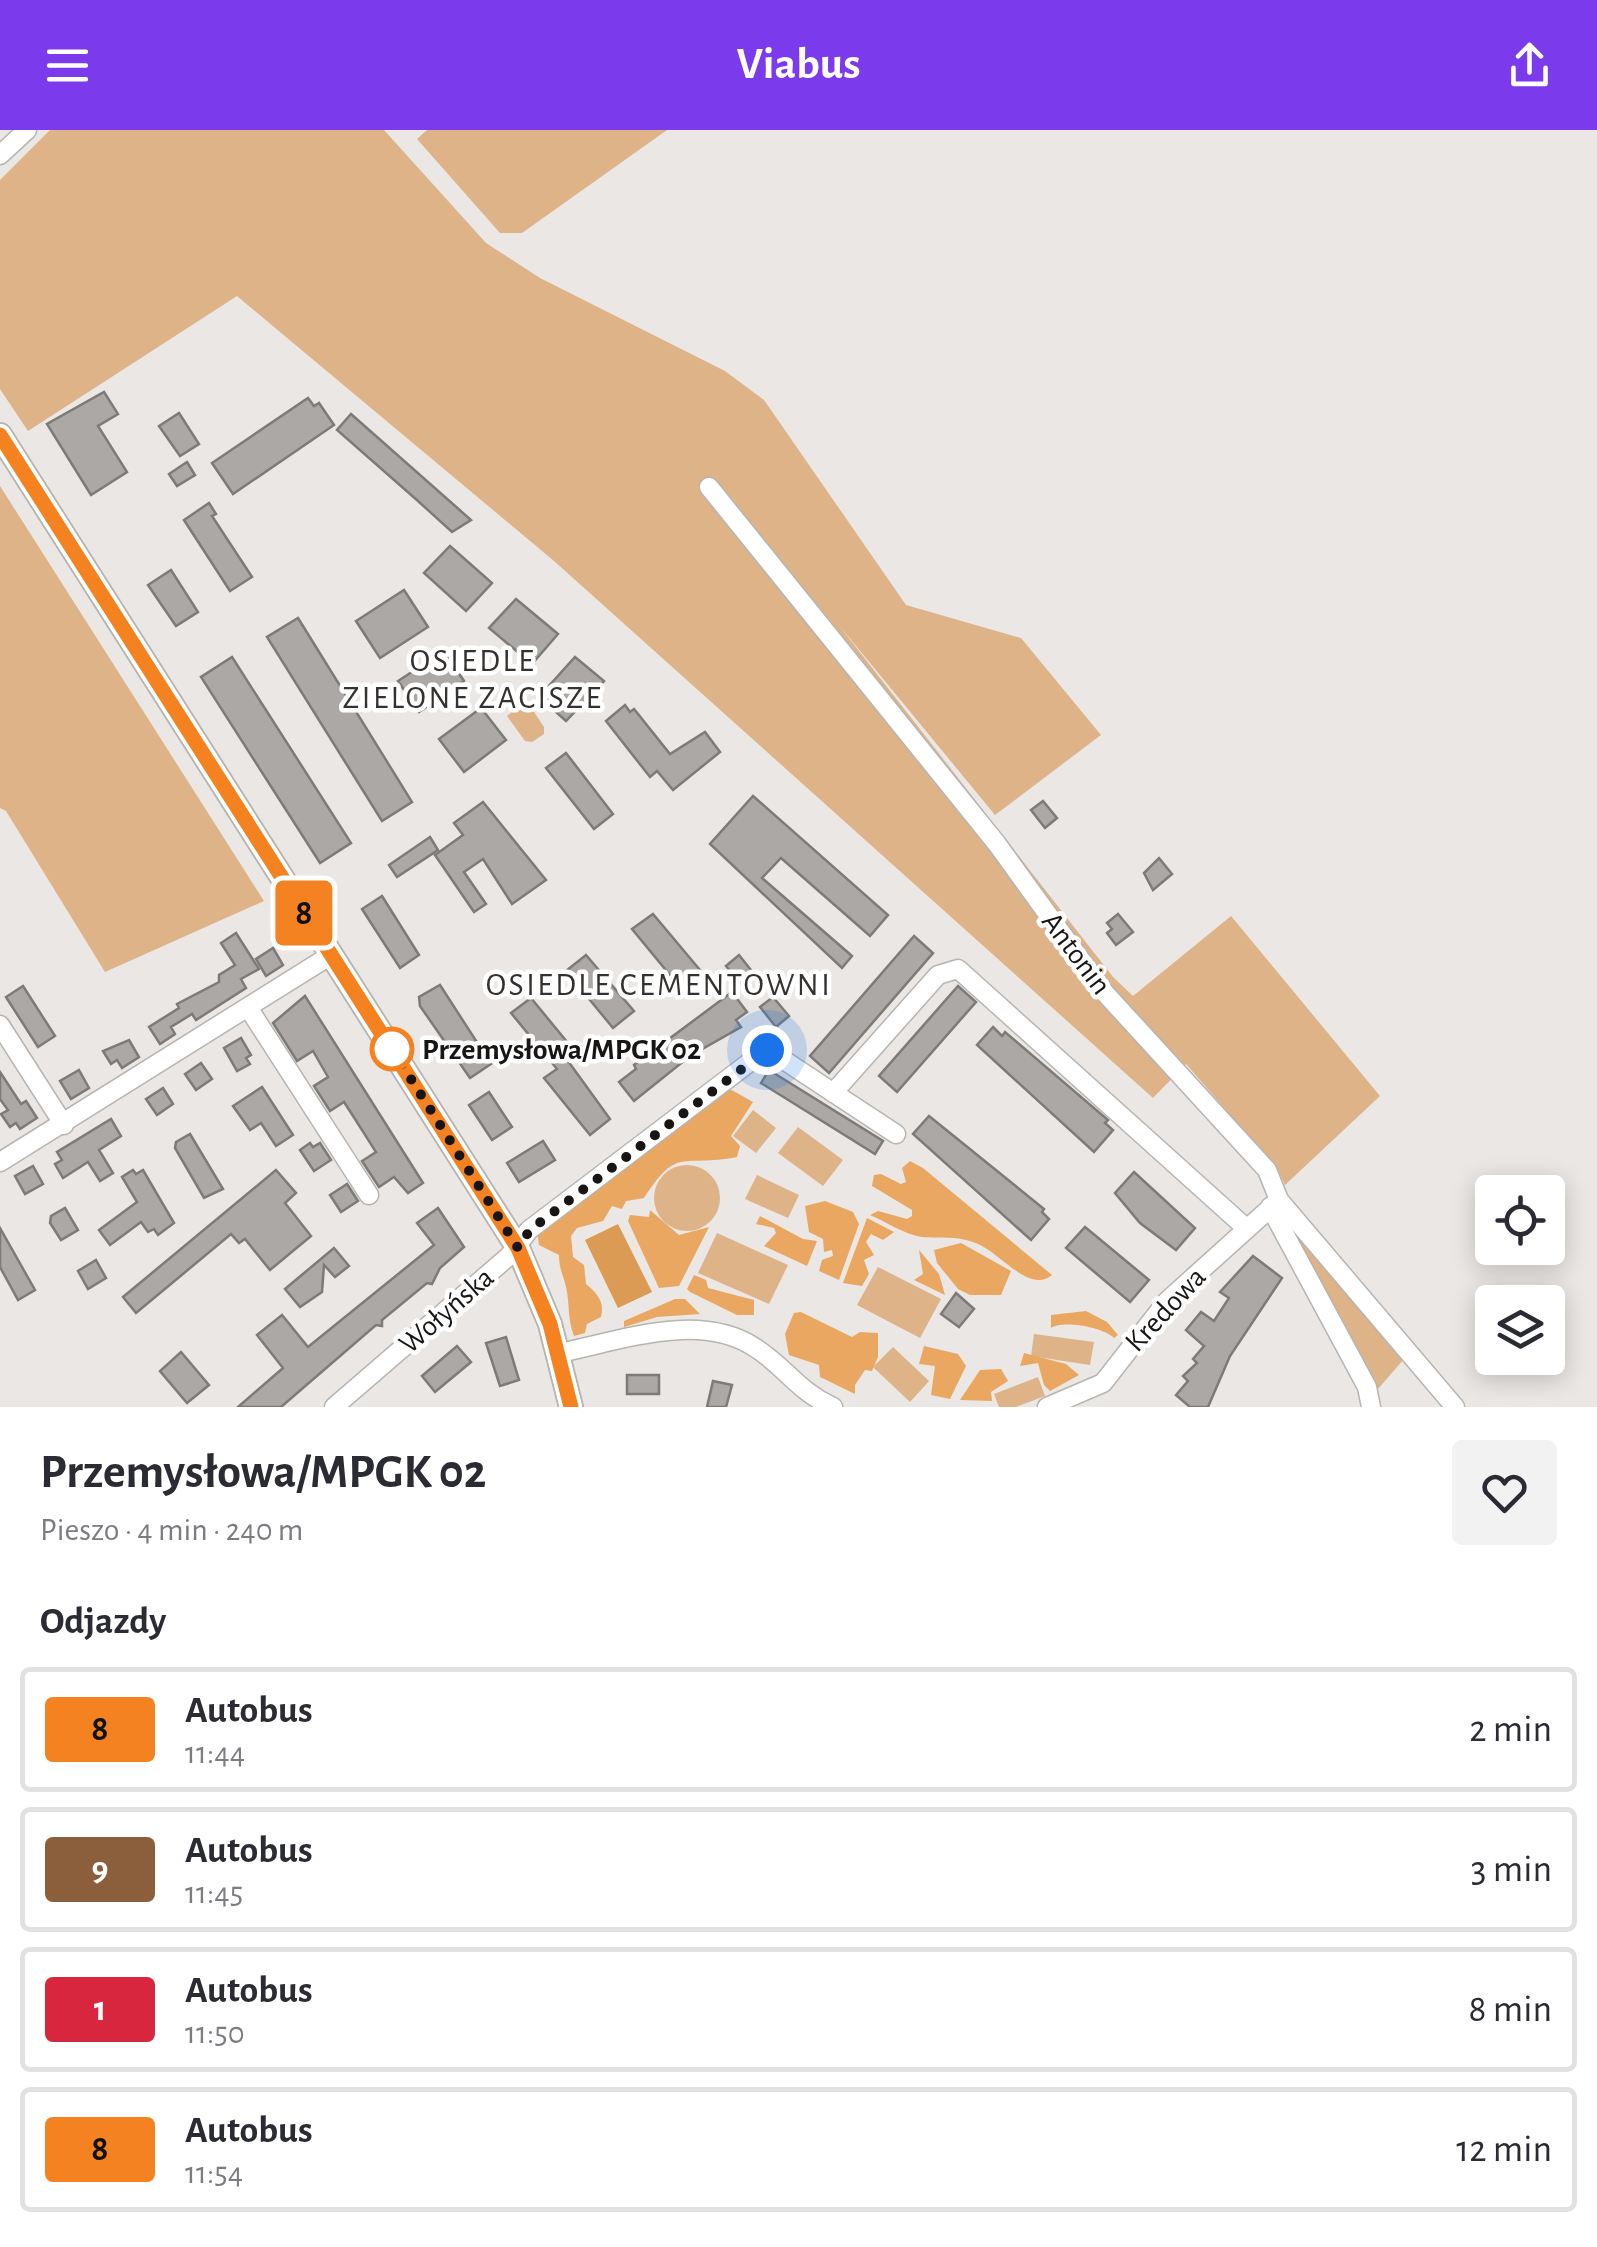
<!DOCTYPE html>
<html lang="pl">
<meta charset="utf-8">
<style>
:root{--surface:#fff;--page:#f2f2f3;--text:#2b2b33;--muted:#7c7c81;--line:#e1e1e2;--accent:#7c3aed}
body{margin:0;font-family:"Alegreya Sans",sans-serif;background:var(--page);color:var(--text);height:100vh;display:flex;flex-direction:column;font-size:38px;white-space:nowrap}
*{box-sizing:border-box;margin:0}
p{font-size:32px;color:var(--muted)}
.icon{flex:none;width:55px;height:55px;fill:none;stroke:currentColor;stroke-width:2;stroke-linecap:round;stroke-linejoin:round}
.map{position:relative;height:1277px;overflow:hidden}
.drawer{display:flex;flex-direction:column;background:var(--surface);flex:1}
.drawer>*{flex:none}
.badge{padding:0 20px;border-radius:8px;font-size:35px;line-height:65px}
.buttons{position:absolute;left:1475px;top:1045px;display:grid;gap:20px}
.buttons a{display:grid;place-items:center;width:90px;height:90px;border-radius:10px;background:var(--surface);box-shadow:0 5px 25px #0003;font-size:50px}
.you{position:absolute;width:50px;height:50px;margin:-25px;border:8px solid #fff;border-radius:50%;background:#1a73e8;box-shadow:0 0 0 15px #1a73e833}
.map>.badge{position:absolute;translate:-50% -50%;box-shadow:0 0 0 5px #fff}
h2{padding:0 40px;font-size:38px;line-height:90px}
.round{display:grid;place-items:center;flex:none;width:105px;height:105px;border-radius:10px;background:var(--page)}
.headline{display:flex;align-items:center;justify-content:space-between;height:170px;padding:0 40px}
h1{font-size:48px;font-weight:600;line-height:75px}
ul{padding:0;list-style:none}
li{display:flex;align-items:center;gap:30px;height:125px;margin:0 20px 15px;padding:0 20px;border:5px solid var(--line);border-radius:10px}
li div{flex:1}
li b{display:block;font-size:38px}
li em{font-style:normal}
li .badge{min-width:110px;font-weight:700;text-align:center}
header{display:flex;justify-content:space-between;align-items:center;height:130px;padding:0 40px;background:var(--accent);color:#fff;font-size:45px;font-weight:600}
.map>svg:first-child{display:block}
</style>
<header><svg class="icon" aria-label="menu" viewBox="0 0 24 24"><path d="M4 6h16M4 12h16M4 18h16"/></svg>Viabus<svg class="icon" aria-label="share" viewBox="0 0 24 24"><path d="M12 15V3M7 8l5-5 5 5M5 13v7h14v-7"/></svg></header>
<div class="map">
<svg width="1597" height="1277" viewBox="0 0 1597 1277">
<rect width="100%" height="100%" fill="#eae7e4"/>
<g fill="#deb388">
<path d="M50 0H384L486 113 540 148 725 241 764 270 906 475 1021 508 1101 605 995 685 838 494 1113 847 1133 866 1231 786 1380 966 1285 1055 1277 1039 1186 934 1153 968 554 431 237 166 28 301 0 259V50Z"/>
<path d="M427 0H667L522 103H500L417 9Z"/>
<path d="M0 356 264 771 105 842 6 681 0 678Z"/>
<path d="M526 570 544 597V604L532 612 525 611 507 586Z"/>
<path d="M753 980 776 998 756 1023 733 1006Z"/>
<path d="M798 997 843 1030 823 1056 778 1023Z"/>
<circle cx="687" cy="1068" r="33"/>
<path d="M757 1045 799 1065 788 1088 745 1069Z"/>
<path d="M1293 1099 1404 1229 1378 1259H1374Z"/>
<path d="M717 1103 788 1135 769 1174 698 1143Z"/>
<path d="M878 1137 941 1169 920 1208 857 1175Z"/>
<path d="M1034 1204 1094 1212 1090 1235 1031 1226Z"/>
<path d="M893 1217 929 1251 910 1272 873 1237Z"/>
<path d="M1038 1247 1045 1266 1016 1277H999L994 1264Z"/>
</g>
<g fill="#eaa761">
<path d="M728 958 753 972 731 1006 740 1016 737 1027C680 1038 679 1015 644 1068L626 1071 622 1079 612 1076 603 1091 577 1098 571 1106 573 1127 584 1135 586 1154C597 1163 605 1172 601 1187L587 1194 585 1203 574 1206C567 1187 570 1174 566 1157 563 1144 559 1139 559 1125L539 1115 537 1100Z"/>
<path d="M910 1031 923 1038 1052 1145C1030 1164 1000 1123 978 1114 958 1105 942 1109 922 1107 906 1105 886 1092 870 1085L878 1081 907 1089 912 1086V1080L872 1056 874 1045 881 1044 901 1054 906 1052 902 1038Z"/>
<path d="M825 1071 853 1082 859 1094 839 1150 819 1141 822 1130 833 1126 832 1120 824 1122 823 1109 809 1102 805 1076Z"/>
<path d="M650 1080 679 1105 709 1097 679 1156 659 1158 628 1091 630 1085 649 1087Z"/>
<path d="M760 1086 803 1109 817 1111 807 1136 764 1116 776 1103 774 1098 756 1094Z"/>
<path d="M867 1088 894 1102 883 1110 871 1104 866 1112 874 1125 864 1130 869 1144 862 1156 843 1153Z"/>
<path d="M961 1113 1011 1141 1001 1165H970L958 1159 937 1133 934 1120Z"/>
<path d="M919 1120 939 1144 945 1165 914 1150 923 1144Z"/>
<path d="M694 1145 706 1150 708 1158 754 1170V1185H737L690 1162 687 1159Z"/>
<path d="M675 1169H685L700 1184 657 1187 624 1197V1191Z"/>
<path d="M1086 1181 1107 1192 1118 1205 1114 1208C1103 1197 1063 1190 1051 1198V1185Z"/>
<path d="M801 1182 852 1207 860 1202 878 1203V1227L872 1241 865 1240 855 1255V1264L820 1247 819 1235 789 1225 785 1204 794 1183Z"/>
<path d="M924 1216 958 1224 966 1236 950 1269 931 1265 935 1236 919 1234Z"/>
<path d="M1024 1223 1066 1234 1079 1245 1050 1261 1044 1255 1038 1233 1020 1236Z"/>
<path d="M1001 1239 1008 1251 991 1262 992 1271 960 1270 980 1240Z"/>
</g>
<path fill="#dc9b55" d="M618 1094 652 1162 618 1178 585 1110Z"/>
<g fill="#aba8a5" stroke="#7d7b78" stroke-width="2.5">
<path d="M104 262 118 284 98 296 127 342 91 365 47 294Z"/>
<path d="M308 268 314 276 319 273 334 295 233 364 212 333Z"/>
<path d="M179 283 199 314 180 326 159 296Z"/>
<path d="M351 284 471 390 452 402 418 371 337 300Z"/>
<path d="M187 332 195 345 177 356 169 344Z"/>
<path d="M209 373 216 384 212 386 252 447 230 461 184 390Z"/>
<path d="M450 416 492 453 466 481 424 443Z"/>
<path d="M171 440 198 482 176 496 148 455Z"/>
<path d="M404 460 428 497 380 528 356 491Z"/>
<path d="M516 469 558 504 532 534 489 498Z"/>
<path d="M298 488 412 672 382 691 267 507Z"/>
<path d="M444 521 464 551 419 582 398 551Z"/>
<path d="M232 527 351 713 320 733 201 547Z"/>
<path d="M575 527 604 551 566 591 539 567Z"/>
<path d="M625 575 630 582 634 579 670 624 705 602 720 622 673 660 657 641 650 647 606 591Z"/>
<path d="M481 578 506 610 464 642 439 609Z"/>
<path d="M566 623 613 684 594 699 546 638Z"/>
<path d="M753 666 888 785 870 806 781 728 762 748 852 826 842 838 710 714Z"/>
<path d="M1043 671 1057 688 1045 698 1031 680Z"/>
<path d="M483 672 546 750 512 774 483 729 464 742 486 774 474 782 435 725 463 705 454 693Z"/>
<path d="M430 707 438 720 397 747 389 735Z"/>
<path d="M1159 728 1172 744 1153 760 1144 743Z"/>
<path d="M382 766 419 825 400 838 362 779Z"/>
<path d="M653 784 700 840 679 856 632 799Z"/>
<path d="M1118 784 1133 802 1116 815 1107 803 1112 799 1107 793Z"/>
<path d="M236 803 259 839 241 849 246 858 196 890 192 884 171 897 175 904 160 914 149 897 179 878 177 874 219 852V845L235 835 221 813Z"/>
<path d="M914 806 933 823 829 943 810 926Z"/>
<path d="M273 818 283 835 266 846 256 829Z"/>
<path d="M586 825 634 881 613 898 566 841Z"/>
<path d="M739 825 755 845 742 856 726 836Z"/>
<path d="M440 855 491 934 470 948 420 876 419 867Z"/>
<path d="M23 856 55 906 38 917 6 867Z"/>
<path d="M958 856 976 872 897 962 879 946Z"/>
<path d="M732 862 747 882 736 890 741 897 690 926 634 971 619 952 636 939 634 935Z"/>
<path d="M305 866 423 1053 408 1063 394 1047 379 1057 362 1031 376 1022 355 989 344 972 330 981 314 956 328 947 313 921 297 931 273 893Z"/>
<path d="M773 867 789 886 776 897 760 877Z"/>
<path d="M531 868 577 924 568 931 610 989 590 1005 544 948 557 939 511 883Z"/>
<path d="M993 897 1002 906 1005 902 1108 990 1105 993 1113 1000 1094 1022 977 915Z"/>
<path d="M241 908 251 925 246 928 250 934 237 941 224 918Z"/>
<path d="M129 910 139 927 122 938 117 930 111 934 103 921Z"/>
<path d="M201 933 212 949 196 960 185 944Z"/>
<path d="M79 940 89 958 71 969 60 951Z"/>
<path d="M769 940 883 1011 875 1024 761 953Z"/>
<path d="M0 942 21 974 26 971 37 988 20 999 16 993 10 997 1 984 8 980 0 969Z"/>
<path d="M262 957 293 1005 276 1016 261 993 250 1000 233 976Z"/>
<path d="M163 958 173 974 157 985 146 969Z"/>
<path d="M489 962 512 997 492 1010 469 975Z"/>
<path d="M929 986 1044 1079 1042 1082 1049 1089 1031 1110 913 1004Z"/>
<path d="M111 989 121 1006 99 1020 113 1043 100 1051 88 1032 63 1048 55 1034 62 1030 57 1022Z"/>
<path d="M190 1004 223 1059 204 1068 175 1018 176 1012Z"/>
<path d="M543 1011 555 1030 519 1052 507 1033Z"/>
<path d="M310 1013 313 1017 320 1013 331 1030 314 1041 300 1020Z"/>
<path d="M33 1036 43 1054 25 1064 15 1046Z"/>
<path d="M133 1040 136 1044 143 1040 174 1093 158 1105 154 1099 148 1102 141 1092 110 1115 99 1100 137 1072 122 1047Z"/>
<path d="M276 1040 296 1063 285 1073 311 1106 270 1140 245 1109 239 1113 231 1104 136 1183 123 1167Z"/>
<path d="M1134 1042 1195 1098 1176 1120 1140 1093 1115 1063Z"/>
<path d="M347 1054 358 1071 341 1082 330 1065Z"/>
<path d="M65 1078 78 1100 61 1110 50 1093 51 1086Z"/>
<path d="M438 1078 464 1117 440 1138 432 1154 427 1153 382 1190V1196L376 1195 281 1277H238L283 1238 257 1205 282 1185 308 1217 434 1115 417 1093Z"/>
<path d="M1085 1097 1149 1150 1130 1172 1066 1118Z"/>
<path d="M0 1098 35 1160 18 1170 0 1137Z"/>
<path d="M334 1118 349 1136 335 1147 324 1135 322 1162 300 1177 285 1159Z"/>
<path d="M1253 1126 1282 1148 1230 1226 1208 1277H1190L1176 1265 1188 1251 1183 1246 1197 1233 1193 1229 1204 1216 1186 1200 1201 1182 1214 1191 1229 1168 1220 1162Z"/>
<path d="M96 1130 106 1148 88 1159 78 1141Z"/>
<path d="M956 1163 974 1179 959 1197 941 1184Z"/>
<path d="M506 1207 519 1250 500 1256 486 1213Z"/>
<path d="M457 1216 471 1232 435 1262 422 1246Z"/>
<path d="M181 1222 209 1255 187 1273 160 1241Z"/>
<rect x="627" y="1245" width="32" height="19"/>
<path d="M713 1251 732 1255 726 1277H707Z"/>
</g>
<g fill="none" stroke-linecap="round" stroke-linejoin="round">
<g stroke="#b7b5b2" stroke-width="21">
<g id="minor">
<path d="M0 25 27 0"/>
<path d="M709 357 997 714 1104 862 1267 1040 1279 1070 1455 1277"/>
<path d="M249 879 369 1065"/>
<path d="M0 895 64 995"/>
<path d="M833 963 938 845 958 839 1246 1098"/>
<path d="M0 1032 331 825"/>
<path d="M1270 1077 1367 1257 1371 1277"/>
<path d="M559 1223C620 1211 698 1181 754 1217 785 1236 796 1260 833 1277"/>
<path d="M334 1277 509 1126 529 1100 767 919 896 1004"/>
<path d="M1047 1277 1103 1253 1167 1171 1279 1070"/>
</g>
</g>
<g stroke="#b7b5b2" stroke-width="26">
<path id="major" d="M0 305 518 1118 550 1194 571 1277"/>
</g>
<use href="#minor" stroke="#fff" stroke-width="18"/>
<use href="#major" stroke="#fff" stroke-width="22"/>
</g>
<g fill="none" stroke-linecap="round" stroke-linejoin="round">
<g stroke="#fff" stroke-width="22">
<path id="line" d="M0 305 518 1118 550 1194 571 1277"/>
</g>
<use href="#line" stroke="#f58220" stroke-width="15"/>
<path stroke="#171615" stroke-width="10" stroke-dasharray="0 18" d="M392 919 518 1118 530 1100 767 920"/>
</g>
<circle fill="#fff" stroke="#f58220" stroke-width="5" cx="392" cy="919" r="20"/>
<g text-anchor="middle" stroke-width="9" stroke-linejoin="round" paint-order="stroke">
<g font-size="30" fill="#171615" stroke="#fff">
<text transform="translate(1077 823) rotate(53)" y="10">Antonin</text>
<text transform="translate(1165 1179) rotate(-47)" y="10">Kredowa</text>
<text transform="translate(446 1180) rotate(-41)" y="10">Wołyńska</text>
</g>
<g font-size="30" font-weight="bold" fill="#171615" stroke="#fff" text-anchor="start">
<text x="422" y="929">Przemysłowa/MPGK 02</text>
</g>
<g font-size="32" letter-spacing="2.5" fill="#34312f" stroke="#fff">
<text x="473" y="541">OSIEDLE<tspan x="473" dy="37">ZIELONE ZACISZE</tspan></text>
<text x="659" y="865">OSIEDLE CEMENTOWNI</text>
</g>
</g>
</svg>
<div class="buttons">
<a><svg class="icon" aria-label="locate" viewBox="0 0 24 24"><circle cx="12" cy="12" r="6"/><path d="M12 2v4M12 18v4M2 12h4M18 12h4"/></svg></a>
<a><svg class="icon" aria-label="layers" viewBox="0 0 24 24"><path d="M12 4l9 5-9 5-9-5zM3 14l9 5 9-5"/></svg></a>
</div>
<div class="you" style="left:767px;top:920px"></div>
<b class="badge" style="left:304px;top:783px;background:#f58220;color:#111">8</b>
</div>
<section class="drawer">
<div class="headline"><div><h1>Przemysłowa/MPGK 02</h1><p>Pieszo · 4 min · 240 m</p></div><a class="round"><svg class="icon" aria-label="heart" viewBox="0 0 24 24"><path d="M12 20l-8-8c-3-5 5-10 8-4 3-6 11-1 8 4z"/></svg></a></div>
<h2>Odjazdy</h2>
<ul>
<li><span class="badge" style="background:#f58220;color:#111">8</span><div><b>Autobus</b><p>11:44</p></div><em>2 min</em></li>
<li><span class="badge" style="background:#8b5e3c;color:#fff">9</span><div><b>Autobus</b><p>11:45</p></div><em>3 min</em></li>
<li><span class="badge" style="background:#d7263d;color:#fff">1</span><div><b>Autobus</b><p>11:50</p></div><em>8 min</em></li>
<li><span class="badge" style="background:#f58220;color:#111">8</span><div><b>Autobus</b><p>11:54</p></div><em>12 min</em></li>
</ul>
</section>
